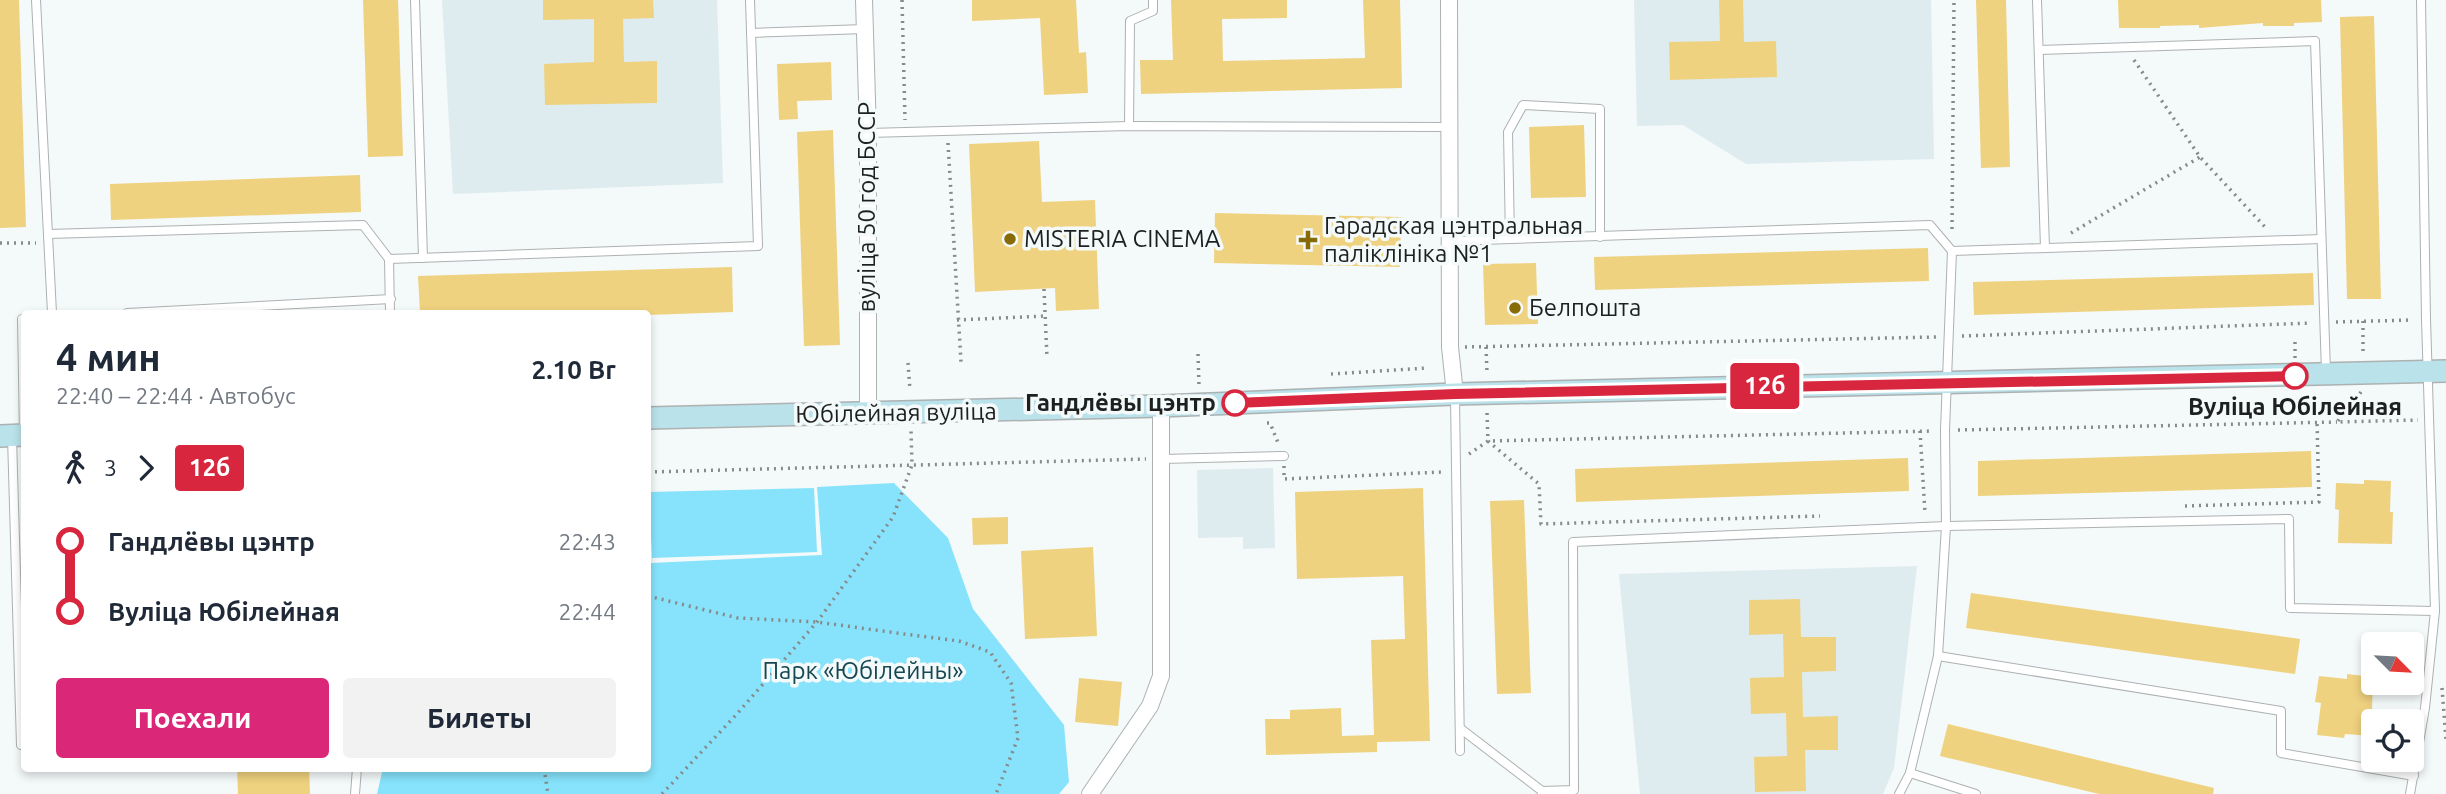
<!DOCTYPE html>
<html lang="ru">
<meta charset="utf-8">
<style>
:root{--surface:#fff;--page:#f2f2f3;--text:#1f2937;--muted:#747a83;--accent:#db2777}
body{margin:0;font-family:Ubuntu,sans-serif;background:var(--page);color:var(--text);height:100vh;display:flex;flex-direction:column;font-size:26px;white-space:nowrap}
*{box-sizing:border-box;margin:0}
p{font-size:23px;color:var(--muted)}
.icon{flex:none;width:38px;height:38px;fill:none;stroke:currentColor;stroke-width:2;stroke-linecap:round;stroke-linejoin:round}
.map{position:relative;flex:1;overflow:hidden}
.sheet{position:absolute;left:21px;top:310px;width:630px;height:462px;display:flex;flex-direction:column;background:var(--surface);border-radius:7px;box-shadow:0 4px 10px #0003}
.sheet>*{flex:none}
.badge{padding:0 14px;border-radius:5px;font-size:24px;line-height:46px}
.needle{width:46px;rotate:114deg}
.controls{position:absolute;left:2361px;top:632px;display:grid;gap:14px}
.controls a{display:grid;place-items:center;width:63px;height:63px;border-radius:7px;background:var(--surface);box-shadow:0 4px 10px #0003;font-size:35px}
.map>.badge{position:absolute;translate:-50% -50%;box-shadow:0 0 0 4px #fff}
.legs{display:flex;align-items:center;gap:10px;height:77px;padding:0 35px;font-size:23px}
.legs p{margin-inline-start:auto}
.headline{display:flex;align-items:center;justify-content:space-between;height:119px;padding:0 35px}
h1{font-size:38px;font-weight:700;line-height:52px}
.button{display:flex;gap:14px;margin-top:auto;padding:14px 35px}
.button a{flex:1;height:80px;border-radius:7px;background:var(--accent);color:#fff;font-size:28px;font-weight:700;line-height:80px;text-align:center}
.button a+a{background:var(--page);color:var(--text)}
ul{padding:0 35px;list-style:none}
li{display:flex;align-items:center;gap:24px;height:70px;font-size:26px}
li i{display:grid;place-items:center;width:10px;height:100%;margin:0 9px;background:currentColor}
li i::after{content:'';width:18px;height:18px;margin:-9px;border:5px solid;border-radius:50%;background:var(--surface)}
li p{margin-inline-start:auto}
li:first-child i{background:linear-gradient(#0000 50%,currentColor 0)}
li:last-child i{background:linear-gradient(currentColor 50%,#0000 0)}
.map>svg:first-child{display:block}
</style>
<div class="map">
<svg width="2446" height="794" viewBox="0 0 2446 794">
<rect width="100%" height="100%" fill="#f4f9fa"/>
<g fill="#deecef">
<path d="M442 0H717L723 183 453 194Z"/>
<path d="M1634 0H1931L1934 159 1746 164 1683 125 1637 126Z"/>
<path d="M1273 468 1275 548 1243 549V537L1198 538 1197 470Z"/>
<path d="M1917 566 1894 768 1883 794H1640L1619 574Z"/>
</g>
<g fill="#86e3fb">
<path d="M894 483 948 538 973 609 1064 725 1069 782 1059 794H377L383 768H648V534L651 563 822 555 817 487Z"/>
<path d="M814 488 817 552 652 558 649 492Z"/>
</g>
<g fill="#efd27f">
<path d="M0 0H19L26 227 0 228Z"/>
<path d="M363 0H398L403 156 368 157Z"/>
<path d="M543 0H653L654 18 623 19 624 62 657 61V103L545 105 544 64 594 62V19L543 20Z"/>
<path d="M972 0H1076L1079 53 1086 52 1088 93 1044 95 1040 18 972 21Z"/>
<path d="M1171 0H1287V18L1222 19 1223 61 1365 58 1363 0H1400L1402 88 1141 94 1140 60H1173Z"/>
<path d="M1719 0H1743L1744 42 1776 41 1777 77 1670 80 1669 42 1720 41Z"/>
<path d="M1976 0H2006L2010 167 1981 168Z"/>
<path d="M2118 0H2321L2322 22 2294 23V26H2263V23L2199 28V25L2160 26V28H2119Z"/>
<path d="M2374 16 2381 299H2347L2340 17Z"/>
<path d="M831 62 832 100 797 101 798 119 779 120 777 64Z"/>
<path d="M1584 125 1586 197 1531 198 1529 127Z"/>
<path d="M833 130 840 345 804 346 797 132Z"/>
<path d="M1039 141 1042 202 1095 200 1099 309 1056 311 1055 288 975 292 969 144Z"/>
<path d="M360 175 361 212 111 220 110 184Z"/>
<path d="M1215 213 1401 217 1400 267 1214 263Z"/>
<path d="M1928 248 1929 281 1595 290 1594 257Z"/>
<path d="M1536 263 1538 324 1485 325 1483 264Z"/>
<path d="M732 267 733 312 648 315 420 313 418 276Z"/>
<path d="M2313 273 2314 305 1974 315 1973 282Z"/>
<path d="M2311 451 2312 487 1978 496V461Z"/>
<path d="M1908 458 1909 491 1576 502 1575 469Z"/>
<path d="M2364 480 2391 481 2390 512H2393L2392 544 2338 543 2339 510 2335 509 2336 483 2364 484Z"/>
<path d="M1423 488 1430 741 1377 742V752L1266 755 1265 719H1290V710L1341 708 1342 736 1374 735 1371 640 1405 639 1403 576 1297 579 1295 492Z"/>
<path d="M1524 500 1531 693 1497 694 1490 501Z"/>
<path d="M1008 517V544L973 545 972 518Z"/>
<path d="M1093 547 1097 636 1025 639 1021 551Z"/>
<path d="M1971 593 2300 639 2295 674 1966 628Z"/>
<path d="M1800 599 1801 637H1836V671L1802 672 1803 717 1838 716V750H1805L1806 791 1755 792 1754 757 1787 756 1786 713 1751 714 1750 678 1784 677 1783 634 1749 635V600Z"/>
<path d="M2347 674 2373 677 2372 709H2375L2373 736 2345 734 2344 738 2317 735 2321 703 2315 702 2319 676 2347 679Z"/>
<path d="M1079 678 1122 682 1118 726 1075 722Z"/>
<path d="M1948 724 2214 788 2213 794H2099L1940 756Z"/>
<path d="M237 768H309L310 794H238Z"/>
</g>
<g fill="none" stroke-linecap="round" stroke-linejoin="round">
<g stroke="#adb1b2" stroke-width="10">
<g id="service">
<path d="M36 0 52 313"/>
<path d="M415 0 423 258"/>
<path d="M2037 0 2045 248"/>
<path d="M751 33 865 29"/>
<path d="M2039 50 2315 41 2326 372"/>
<path d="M1129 126 1130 21 1153 11V0"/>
<path d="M868 133 1129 126 1449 127"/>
<path d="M48 234 363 225 389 259 390 313"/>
<path d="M1510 239 1508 132 1523 105 1600 109V237"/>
<path d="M1452 241 1930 225 1952 251 1945 430 1946 526 1938 656 1910 773 1899 794"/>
<path d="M1952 251 2321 239"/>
<path d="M389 259 758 246 750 0"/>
<path d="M127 313 391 299"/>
<path d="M1455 397 1460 751"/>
<path d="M24 435 22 319H24"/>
<path d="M12 437 21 745"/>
<path d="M1162 459 1284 456"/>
<path d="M1938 656 2281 711V753L2414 776"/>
<path d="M1461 729 1542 791V794"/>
<path d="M1910 773 1976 794"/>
<path d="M1542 791 1574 790 1573 542 1946 526 2289 519 2290 608 2435 611"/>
<path d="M355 794 357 768"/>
<path d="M2410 794 2425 708 2435 611 2426 319 2421 0"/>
</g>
</g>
<g stroke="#adb1b2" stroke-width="18">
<g id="minor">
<path d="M864 0 868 133V414"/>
<path d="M1449 0 1450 347 1455 394"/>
<path d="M1090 794 1150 706 1161 676V406"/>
</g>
</g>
<g stroke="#adb1b2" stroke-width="24">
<g id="secondary">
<path d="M648 418 1161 406 1455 394 2446 371"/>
<path d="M0 436 24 435"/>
</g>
</g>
<g stroke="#878a8b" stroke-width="3.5" stroke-dasharray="2 5" stroke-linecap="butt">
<path d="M902 0 905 120"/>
<path d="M2134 60 2200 157 2265 227"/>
<path d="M948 143 961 362"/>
<path d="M1952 229 1954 0"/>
<path d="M2071 233 2200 157"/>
<path d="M0 243H36"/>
<path d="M1044 289 1047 358"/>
<path d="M957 320 1045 316"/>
<path d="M2363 321V352"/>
<path d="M2336 322 2412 320"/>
<path d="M1962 336 2311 323"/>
<path d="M2295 342V358"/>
<path d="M1465 347 1937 337"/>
<path d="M1486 347 1487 372"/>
<path d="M1198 354 1199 386"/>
<path d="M908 363 910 390"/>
<path d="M1331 374 1427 368"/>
<path d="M2361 392 2337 422 2418 420"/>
<path d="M1487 413 1488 441 1539 484 1541 524 1820 516"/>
<path d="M1267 423H1270L1279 445"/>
<path d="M1958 430 2337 422"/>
<path d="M1920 431 1925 513"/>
<path d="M1469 454 1488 441 1933 431"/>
<path d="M1284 466V479L1442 472 1445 470"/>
<path d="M648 472 1146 459"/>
<path d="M2185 506 2319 502 2317 422"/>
<path d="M648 596 738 618 817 622 904 634 959 641 990 652 1011 683 1018 738 996 794"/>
<path d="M2442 688 2446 739"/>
<path d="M544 768 548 794"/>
<path d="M662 794 736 715 817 622 893 517 912 465 911 430"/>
</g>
<use href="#service" stroke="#fff" stroke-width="8"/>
<use href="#minor" stroke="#fff" stroke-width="16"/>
<use href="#secondary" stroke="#bae2ea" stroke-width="21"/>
</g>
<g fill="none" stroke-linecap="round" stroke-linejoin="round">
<g stroke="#fff" stroke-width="16">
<path id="line-1" d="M1235 403 1455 394 2295 376"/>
</g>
<use href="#line-1" stroke="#d7263d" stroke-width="10"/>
</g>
<g fill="#866b07" stroke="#f4f9fa" stroke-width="2.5">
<circle cx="1010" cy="239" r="7"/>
<path d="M1304.5 229.5h7v7h7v7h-7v7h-7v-7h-7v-7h7z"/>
<circle cx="1515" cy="308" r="7"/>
</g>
<g fill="#fff" stroke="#d7263d" stroke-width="3.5">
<circle cx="2295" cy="376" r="12"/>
<circle cx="1235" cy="403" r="12"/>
</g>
<g text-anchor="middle" stroke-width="7" stroke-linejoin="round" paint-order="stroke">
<g font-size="24" fill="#1e2020" stroke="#f4f9fa">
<text transform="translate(867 207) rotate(-90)" y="8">вуліца 50 год БССР</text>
<text transform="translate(896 413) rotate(-1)" y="8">Юбілейная вуліца</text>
</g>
<g font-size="24" fill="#1e2020" stroke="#f4f9fa" text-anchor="start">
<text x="1324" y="234">Гарадская цэнтральная<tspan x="1324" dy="28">паліклініка №1</tspan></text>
<text x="1024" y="247">MISTERIA CINEMA</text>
<text x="1529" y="316">Белпошта</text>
</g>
<g font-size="24" font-weight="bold" fill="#1e2020" stroke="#f4f9fa" text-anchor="end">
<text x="1216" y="411">Гандлёвы цэнтр</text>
<text x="2295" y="415" text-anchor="middle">Вуліца Юбілейная</text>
</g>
<g font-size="24" fill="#154752" stroke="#f4f9fa">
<text x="863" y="679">Парк «Юбілейны»</text>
</g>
</g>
</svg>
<div class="controls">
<a><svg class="needle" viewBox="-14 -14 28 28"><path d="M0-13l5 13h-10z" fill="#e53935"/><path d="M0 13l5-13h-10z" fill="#747a83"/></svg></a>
<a><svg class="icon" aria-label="locate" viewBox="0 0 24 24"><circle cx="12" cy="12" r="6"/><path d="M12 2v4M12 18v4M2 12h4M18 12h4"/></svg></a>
</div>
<b class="badge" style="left:1765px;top:386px;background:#d7263d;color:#fff">12б</b>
<section class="sheet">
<div class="headline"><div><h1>4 мин</h1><p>22:40 – 22:44 · Автобус</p></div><b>2.10 Br</b></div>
<div class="legs"><svg class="icon" aria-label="walk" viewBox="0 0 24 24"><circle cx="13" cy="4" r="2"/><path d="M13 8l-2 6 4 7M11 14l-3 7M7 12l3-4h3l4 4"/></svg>3<svg class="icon" aria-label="forward" viewBox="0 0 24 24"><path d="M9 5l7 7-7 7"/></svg><b class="badge" style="background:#d7263d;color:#fff">12б</b></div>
<ul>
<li><i style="color:#d7263d"></i><b>Гандлёвы цэнтр</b><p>22:43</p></li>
<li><i style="color:#d7263d"></i><b>Вуліца Юбілейная</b><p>22:44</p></li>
</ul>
<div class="button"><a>Поехали</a><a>Билеты</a></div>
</section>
</div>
